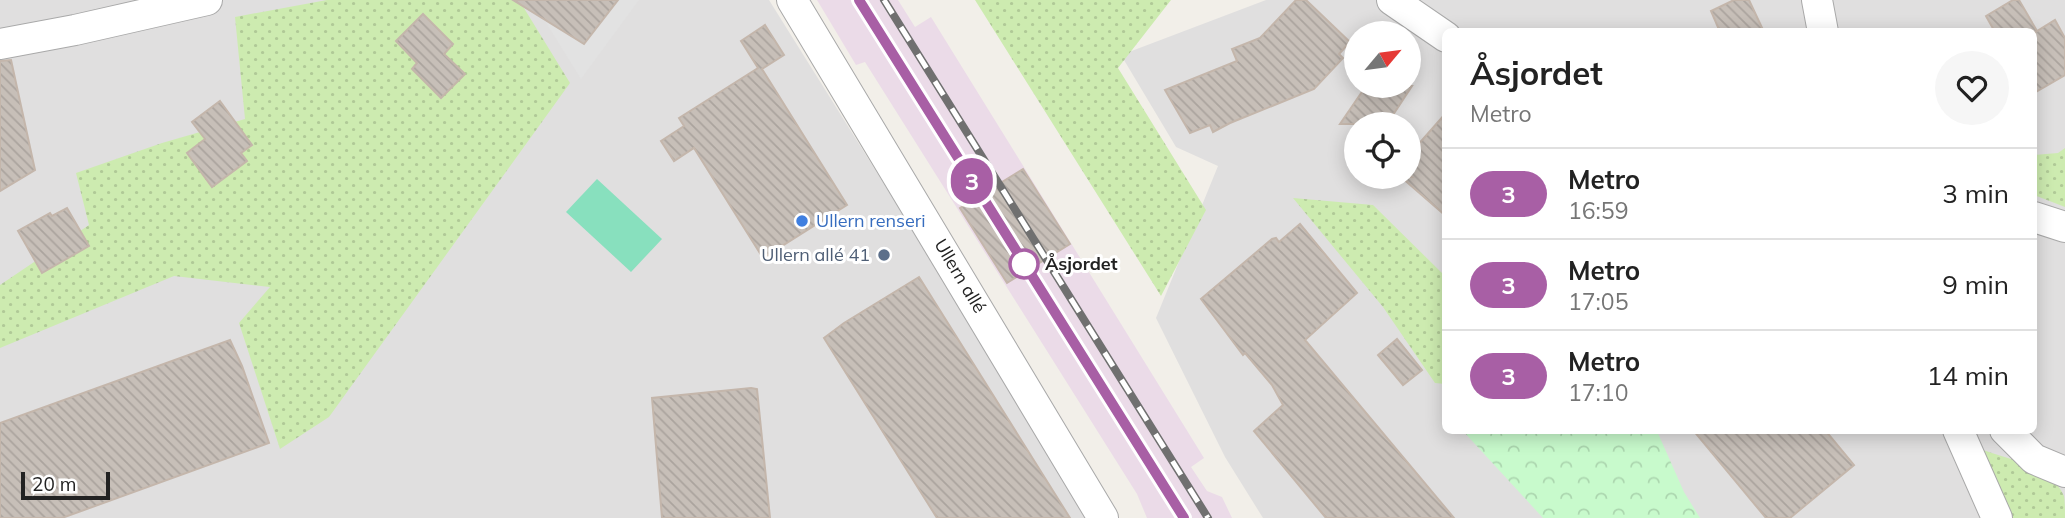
<!DOCTYPE html>
<meta charset="utf-8">
<style>
:root{--surface:#fff;--page:#f6f6f6;--text:#222;--muted:#767676;--line:#e0e0e0}
body{margin:0;font-family:Mulish,sans-serif;background:var(--page);color:var(--text);height:100vh;display:flex;flex-direction:column;font-size:26px;white-space:nowrap}
*{box-sizing:border-box;margin:0}
p{font-size:23px;color:var(--muted)}
.icon{flex:none;width:38px;height:38px;fill:none;stroke:currentColor;stroke-width:2;stroke-linecap:round;stroke-linejoin:round}
.map{position:relative;flex:1;overflow:hidden}
.panel{position:absolute;left:1442px;top:28px;width:595px;height:406px;display:flex;flex-direction:column;background:var(--surface);border-radius:10px;box-shadow:0 4px 18px #0003}
.panel>*{flex:none}
.badge{padding:0 14px;border-radius:23px;font-size:24px;line-height:46px}
.needle{width:46px;rotate:61deg}
.fabs{position:absolute;left:1344px;top:21px;display:grid;gap:14px}
.fabs a{display:grid;place-items:center;width:77px;height:77px;border-radius:50%;background:var(--surface);box-shadow:0 4px 18px #0003;font-size:35px}
.scale{position:absolute;left:21px;bottom:18px;width:89px;box-sizing:border-box;padding-left:7px;border:4px solid #222;border-top:0;font-size:19px;line-height:24px;white-space:nowrap;color:#222;-webkit-text-stroke:5px #fff;paint-order:stroke}
.map>.badge{position:absolute;translate:-50% -50%;box-shadow:0 0 0 4px #fff}
.round{display:grid;place-items:center;flex:none;width:74px;height:74px;border-radius:37px;background:var(--page)}
.headline{display:flex;align-items:center;justify-content:space-between;height:119px;padding:0 28px}
h1{font-size:33px;font-weight:700;line-height:52px}
ul{padding:0;list-style:none}
li{display:flex;align-items:center;gap:21px;height:91px;padding:0 28px;border-top:2px solid var(--line)}
li div{flex:1}
li b{display:block;font-size:26px}
li em{font-style:normal}
li .badge{min-width:77px;font-weight:700;text-align:center}
.map>svg:first-child{display:block}
</style>
<div class="map">
<svg width="2065" height="518" viewBox="0 0 2065 518">
<defs>
<pattern id="grass-dots" width="8" height="8" patternUnits="userSpaceOnUse" patternTransform="scale(1.75)"><rect width="8" height="8" fill="#cdebb0"/><path d="M2 2h.1M6 6h.1" fill="none" stroke="#b0c997" stroke-width="1.8" stroke-linecap="round"/></pattern>
<pattern id="park-crowns" width="20" height="18" patternUnits="userSpaceOnUse" patternTransform="scale(1.75)"><rect width="20" height="18" fill="#c8facc"/><path d="M2 6a3 3 0 1 1 6 0M12 15a3 3 0 1 1 6 0" fill="none" stroke="#acd6af"/></pattern>
<pattern id="building-back-hatch" width="6" height="6" patternUnits="userSpaceOnUse" patternTransform="scale(1.75)"><rect width="6" height="6" fill="#c7bfb8"/><path d="M-1 5l2 2M0 0l6 6M5-1l2 2" fill="none" stroke="#aba49e"/></pattern>
</defs>
<rect width="100%" height="100%" fill="#f2efe9"/>
<g fill="#e0dfdf" fill-rule="evenodd">
<path d="M0 0H769L1093 518H0Z"/>
<path d="M1266 0H2065V518H1263L1225 457 1156 318 1218 166 1176 147 1121 55ZM1446 32H2034V430H1446ZM1356 33H1409V86H1356ZM1356 124H1409V177H1356Z"/>
</g>
<path fill="#ebdbe8" d="M817 0H898L915 27 931 17 1204 458 1191 467 1207 491 1222 497 1232 518H1147L1137 494 865 62 856 65Z"/>
<g fill="url(#grass-dots)">
<path d="M327 0H519L570 83 329 417 280 449 239 323 270 287 174 276 0 348V285L89 225 76 173 162 143 245 119 235 17Z"/>
<path d="M975 0H1171L1118 68 1206 210 1161 296Z"/>
<path d="M2065 148V207L2034 195V155L2058 153Z"/>
<path d="M1293 198 1373 205 1445 276V384L1435 383 1383 307Z"/>
<path d="M1983 450C2010 460 2051 466 2064 496 2065 502 2065 511 2065 518H2013Z"/>
</g>
<path fill="url(#park-crowns)" d="M1463 431H1657L1684 492 1700 518H1543Z"/>
<path fill="#88e0be" d="M597 179 662 239 631 272 566 212Z"/>
<path fill="#e2e2e2" d="M532 0H639L581 79Z"/>
<g fill="url(#building-back-hatch)" stroke="#c4b6ab" stroke-width="2">
<path d="M513 0H618L584 44Z"/>
<path d="M1296 0H1306L1350 42 1339 54 1343 58 1314 89 1230 123 1213 132 1210 125 1190 133 1165 90 1237 61 1232 49 1260 38Z"/>
<path d="M1734 0H1749L1764 32H1720L1711 11Z"/>
<path d="M2013 0H2019L2037 31 2055 20 2065 38V75L2034 93 2035 32H1995L1986 16Z"/>
<path d="M423 14 453 44 444 54 465 74 441 98 412 69 417 63 396 41Z"/>
<path d="M765 25 784 55 762 69 847 205 763 258 694 148 674 161 661 141 684 126 679 118 758 68 741 41Z"/>
<path d="M11 60 35 170 0 191V61Z"/>
<path d="M1366 86H1412L1387 124H1340Z"/>
<path d="M220 101 252 145 241 153 247 161 212 187 187 153 205 139 192 122Z"/>
<path d="M1446 113V216L1401 177H1412L1409 174V155Z"/>
<path d="M1023 169 1070 244 1007 283 960 208Z"/>
<path d="M67 208 89 246 42 273 18 231 50 213 52 216Z"/>
<path d="M1300 224 1357 293 1305 340 1454 518H1326L1254 431 1283 405 1272 385 1245 353 1243 355 1201 299 1272 239 1276 238 1279 242Z"/>
<path d="M919 277 1070 518H937L824 338 844 323Z"/>
<path d="M1397 339 1422 370 1403 385 1378 355Z"/>
<path d="M230 340 242 366 269 443 62 518H0V423Z"/>
<path d="M751 388 757 389 770 518H662L652 398Z"/>
<path d="M1693 430H1825L1854 465 1790 518H1766Z"/>
</g>
<g fill="none" stroke-linecap="round" stroke-linejoin="round">
<g stroke="#a9a9a9" stroke-width="32">
<g id="street">
<path d="M792 0 1103 518"/>
<path d="M1392 0 1446 37"/>
<path d="M1817 0 1823 32"/>
<path d="M0 44 75 30 207 0"/>
<path d="M2034 217 2065 227"/>
<path d="M1958 430 1997 518"/>
<path d="M2005 430 2034 459 2065 472"/>
</g>
</g>
<use href="#street" stroke="#fff" stroke-width="30"/>
<g stroke="#707070" stroke-width="8">
<g id="rail">
<path d="M859 0 1184 518"/>
<path d="M884 0 1208 518"/>
</g>
</g>
<use href="#rail" stroke="#fff" stroke-width="5" stroke-dasharray="16" stroke-linecap="butt"/>
</g>
<g fill="none" stroke-linecap="round" stroke-linejoin="round">
<g stroke="#fff" stroke-width="16">
<path id="line" d="M859 0 1184 518"/>
</g>
<use href="#line" stroke="#a85fa5" stroke-width="10"/>
</g>
<circle fill="#3f7fe0" stroke="#fff" stroke-width="2.5" cx="802" cy="221" r="7"/>
<circle fill="#5c6f8a" stroke="#fff" stroke-width="2.5" cx="884" cy="255" r="7"/>
<circle fill="#fff" stroke="#a85fa5" stroke-width="3.5" cx="1024" cy="264" r="14"/>
<g text-anchor="middle" stroke-width="6" stroke-linejoin="round" paint-order="stroke">
<g font-size="18" fill="#366cbe" stroke="#fff" text-anchor="start">
<text x="816" y="227">Ullern renseri</text>
</g>
<g font-size="18" fill="#4e5e75" stroke="#fff" text-anchor="end">
<text x="870" y="261">Ullern allé 41</text>
</g>
<g font-size="18" font-weight="bold" fill="#222" stroke="#fff" text-anchor="start">
<text x="1045" y="270">Åsjordet</text>
</g>
<g font-size="18" fill="#222" stroke="#fff">
<text transform="translate(960 276) rotate(59)" y="6">Ullern allé</text>
</g>
</g>
</svg>
<div class="fabs">
<a><svg class="needle" viewBox="-14 -14 28 28"><path d="M0-13l5 13h-10z" fill="#e53935"/><path d="M0 13l5-13h-10z" fill="#767676"/></svg></a>
<a><svg class="icon" aria-label="locate" viewBox="0 0 24 24"><circle cx="12" cy="12" r="6"/><path d="M12 2v4M12 18v4M2 12h4M18 12h4"/></svg></a>
</div>
<div class="scale">20 m</div>
<b class="badge" style="left:972px;top:181px;background:#a85fa5;color:#fff">3</b>
<section class="panel">
<div class="headline"><div><h1>Åsjordet</h1><p>Metro</p></div><a class="round"><svg class="icon" aria-label="heart" viewBox="0 0 24 24"><path d="M12 20l-8-8c-3-5 5-10 8-4 3-6 11-1 8 4z"/></svg></a></div>
<ul>
<li><span class="badge" style="background:#a85fa5;color:#fff">3</span><div><b>Metro</b><p>16:59</p></div><em>3 min</em></li>
<li><span class="badge" style="background:#a85fa5;color:#fff">3</span><div><b>Metro</b><p>17:05</p></div><em>9 min</em></li>
<li><span class="badge" style="background:#a85fa5;color:#fff">3</span><div><b>Metro</b><p>17:10</p></div><em>14 min</em></li>
</ul>
</section>
</div>
